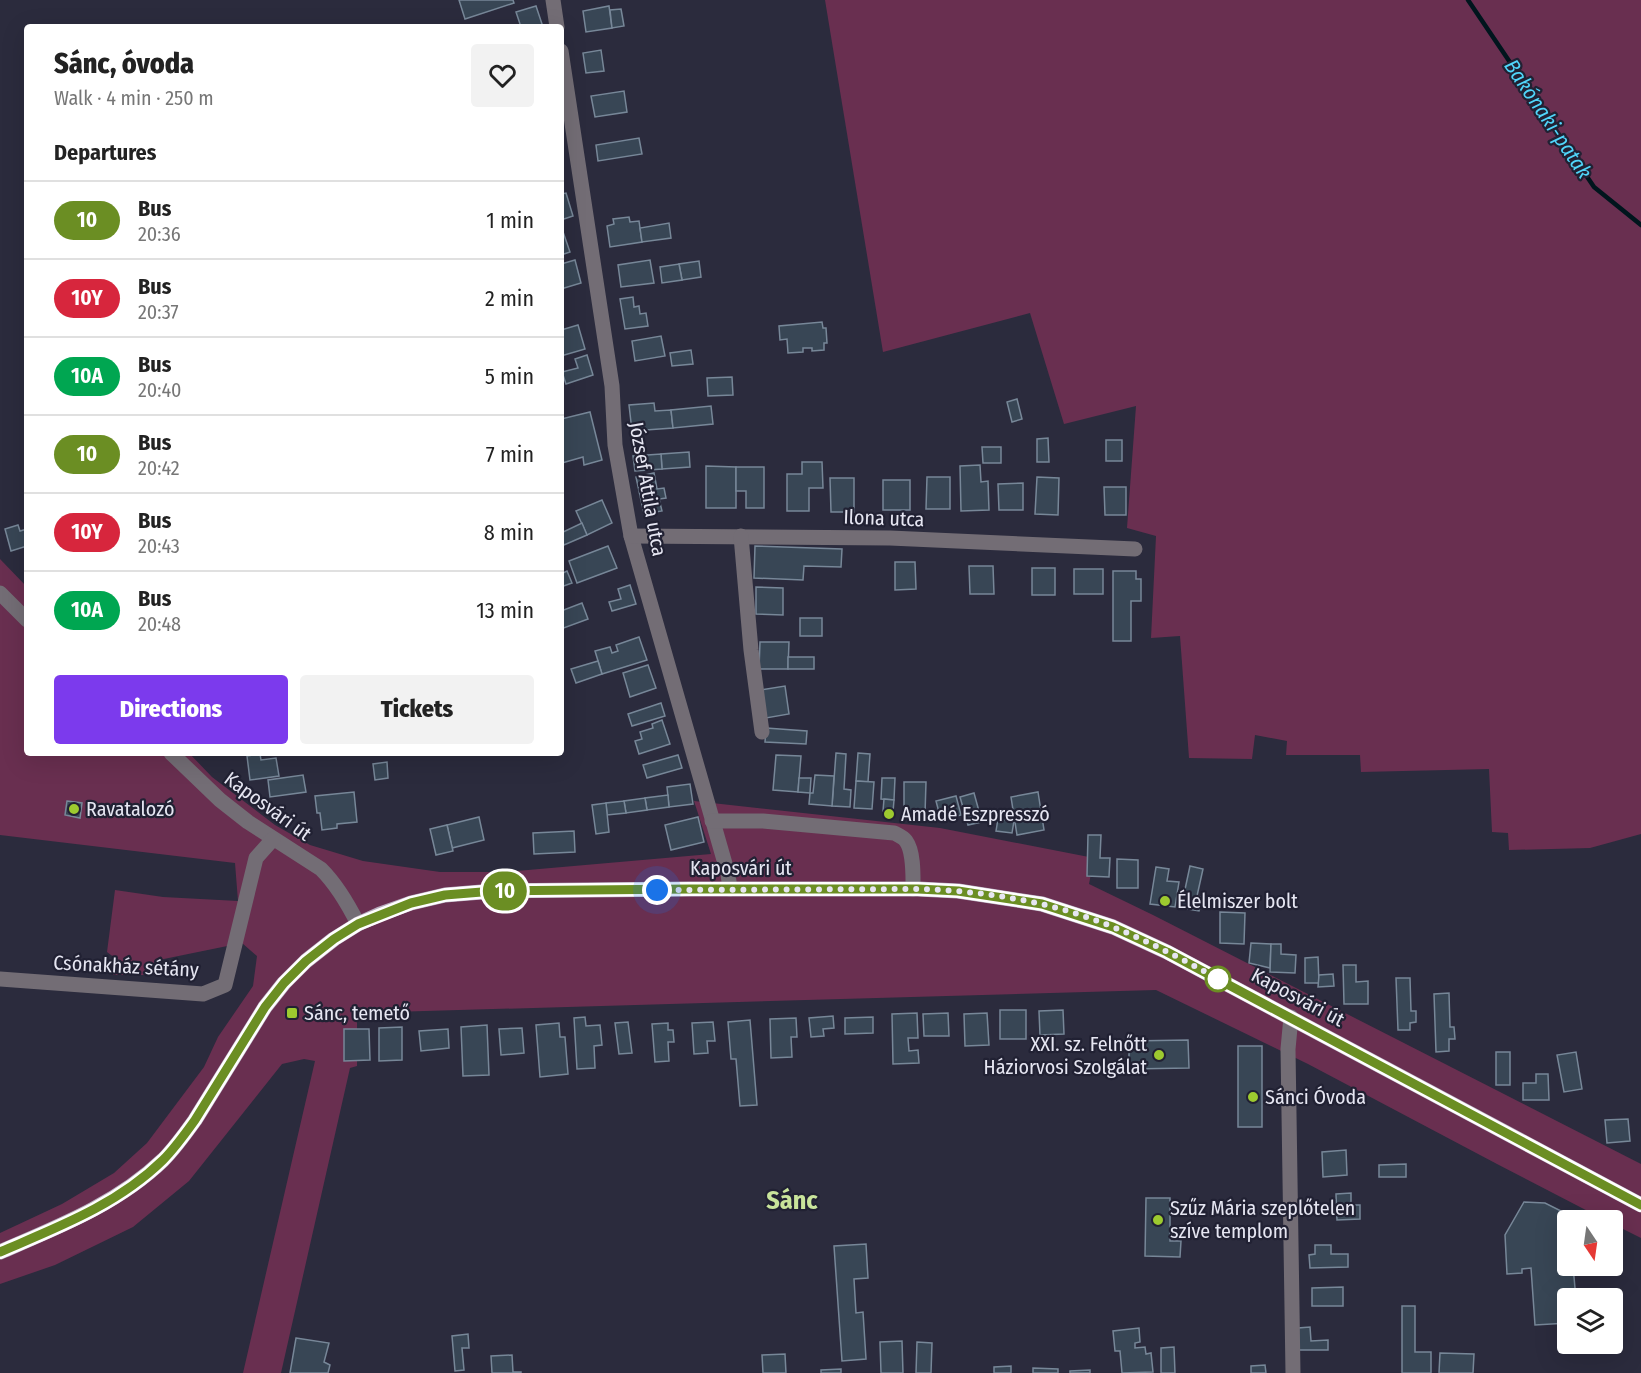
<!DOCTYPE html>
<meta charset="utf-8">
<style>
:root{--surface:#fff;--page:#f2f2f2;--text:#222;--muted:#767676;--line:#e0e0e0;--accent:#7c3aed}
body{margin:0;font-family:"Fira Sans Condensed",sans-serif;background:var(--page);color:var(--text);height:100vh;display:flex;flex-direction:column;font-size:22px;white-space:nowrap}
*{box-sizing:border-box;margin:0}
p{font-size:20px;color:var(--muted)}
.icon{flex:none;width:33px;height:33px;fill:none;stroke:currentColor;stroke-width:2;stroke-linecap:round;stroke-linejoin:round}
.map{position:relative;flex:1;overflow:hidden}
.details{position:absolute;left:24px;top:24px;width:540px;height:732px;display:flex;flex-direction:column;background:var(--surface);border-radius:6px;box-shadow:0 6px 24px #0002}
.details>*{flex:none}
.badge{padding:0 12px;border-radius:20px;font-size:21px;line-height:39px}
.needle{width:39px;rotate:167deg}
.buttons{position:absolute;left:1557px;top:1210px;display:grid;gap:12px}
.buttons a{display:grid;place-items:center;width:66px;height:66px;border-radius:6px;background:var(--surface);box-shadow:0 6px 24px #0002;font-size:30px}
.you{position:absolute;width:30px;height:30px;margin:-15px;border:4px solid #fff;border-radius:50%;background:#1a73e8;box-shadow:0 0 0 9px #1a73e833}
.map>.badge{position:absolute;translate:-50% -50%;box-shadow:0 0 0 3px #fff}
h2{padding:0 30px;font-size:22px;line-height:54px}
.round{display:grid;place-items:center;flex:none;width:63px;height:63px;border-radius:6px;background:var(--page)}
.head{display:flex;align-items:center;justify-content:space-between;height:102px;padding:0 30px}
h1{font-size:28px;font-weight:800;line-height:45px}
.button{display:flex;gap:12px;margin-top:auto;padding:12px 30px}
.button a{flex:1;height:69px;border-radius:6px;background:var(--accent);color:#fff;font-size:24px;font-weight:800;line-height:69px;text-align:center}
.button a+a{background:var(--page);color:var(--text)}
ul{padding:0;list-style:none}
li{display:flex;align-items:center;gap:18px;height:78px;padding:0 30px;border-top:2px solid var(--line)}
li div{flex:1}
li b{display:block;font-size:22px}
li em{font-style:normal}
li .badge{min-width:66px;font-weight:700;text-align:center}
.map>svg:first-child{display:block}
</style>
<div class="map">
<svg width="1641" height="1373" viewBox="0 0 1641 1373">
<rect width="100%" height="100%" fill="#2b2b3d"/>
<g fill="#692f50">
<path d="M825 0H1641V834L1590 848 1509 850 1508 833 1492 832 1489 769 1361 772 1360 755H1286L1287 741 1255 735 1252 759 1189 758 1180 636 1151 638 1156 536 1127 528 1136 406 1064 424 1030 313 883 352Z"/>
<path d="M0 559 27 587V753H189L212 777 275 825 310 845 363 861 440 872H505L711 854 694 801 940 828 1094 858 1089 884 1153 915 1641 1164V1238L1613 1224 1612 1221H1607L1497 1164 1308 1064 1156 990 357 1013V1066L350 1068 281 1373H243L315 1061 304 1059 282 1064 189 1181 133 1227 55 1265 0 1284V1233L62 1204 114 1173 147 1143 204 1067 218 1037 253 986 257 956 242 943 154 961V975H113L115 958 107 952 115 890 163 897 238 901 235 863 0 835Z"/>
</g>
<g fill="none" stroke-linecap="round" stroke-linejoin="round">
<path stroke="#00151d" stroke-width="4.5" d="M1468 0 1594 187 1641 225"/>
</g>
<g fill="#384655" stroke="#778798" stroke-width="1.5">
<path d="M459 0H513L514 3 465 19Z"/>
<path d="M536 6 543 27H521L516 12Z"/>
<path d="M609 6 612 28 586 32 583 11Z"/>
<path d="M621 9 624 26 612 28 610 10Z"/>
<path d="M601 50 604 71 586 73 583 53Z"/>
<path d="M624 91 627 112 595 117 591 96Z"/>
<path d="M639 138 642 154 598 161 596 145Z"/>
<path d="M566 193 573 216 561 220V194Z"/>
<path d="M629 217 630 222 639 221 642 242 610 247 607 226 614 224 613 219Z"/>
<path d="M669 223 671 238 642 242 640 228Z"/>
<path d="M561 226 570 252 561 255Z"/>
<path d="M575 260 581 283 561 289V264Z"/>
<path d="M650 260 654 283 621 287 618 265Z"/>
<path d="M699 261 701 277 682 280 679 264Z"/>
<path d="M679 264 682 280 662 283 660 267Z"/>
<path d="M633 297 634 307 639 306 640 314 646 313 648 326 625 329 620 299Z"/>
<path d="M822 322 823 328H826L827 343H824V350L812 351V348H803V352L788 353 787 339 780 340 779 326Z"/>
<path d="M578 325 585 349 561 356V330Z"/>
<path d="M661 336 665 356 635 361 632 341Z"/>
<path d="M691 350 693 364 672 366 670 353Z"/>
<path d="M587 355 593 375 566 384 562 372 578 368 575 359Z"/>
<path d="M732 377 733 395 708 396 707 378Z"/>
<path d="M1017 399 1022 419 1012 422 1007 402Z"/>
<path d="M654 403 655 411 671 410 673 428 632 431 629 405Z"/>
<path d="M711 406 713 424 673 428 671 410Z"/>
<path d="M590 412 602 460 584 465 583 457 562 463 561 419Z"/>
<path d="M1048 438 1049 462H1037V439Z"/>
<rect x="1106" y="440" width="16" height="21"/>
<path d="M982 447H1001V463H983Z"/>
<path d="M689 452 690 467 662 469 661 454Z"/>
<path d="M661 454 662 469 635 471 633 456Z"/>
<path d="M802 462H822L823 488H809V511H787V474H802Z"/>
<path d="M980 465 981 482 988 481 989 510 961 511 960 466Z"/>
<path d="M706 466 736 467V508H706Z"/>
<path d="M736 467H764V508H746V491H736Z"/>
<path d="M654 473 657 489 664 488 666 498 659 499 662 511 644 514 636 477Z"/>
<path d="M927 477H950V509H926Z"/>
<path d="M1037 477 1059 478 1058 515 1035 514Z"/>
<path d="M830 478H854V512H831Z"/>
<rect x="883" y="480" width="27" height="30"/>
<path d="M1023 483V510H999L998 484Z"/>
<path d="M1104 487H1126V515H1105Z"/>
<path d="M602 500 612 523 587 535 576 511Z"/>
<path d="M582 523 587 535 564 545 561 538V533Z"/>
<path d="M18 525 20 531 27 529V546L11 551 5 529Z"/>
<path d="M608 546 617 568 577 583 569 561Z"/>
<path d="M755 546 842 549 841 567 804 566 803 580 754 578Z"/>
<path d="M895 562H915L916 589 895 590Z"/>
<path d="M969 566H993L994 594H970Z"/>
<rect x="1032" y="568" width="23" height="27"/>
<rect x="1074" y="569" width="29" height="25"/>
<path d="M567 571 572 583 561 587V574Z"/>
<path d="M1113 571H1136V579H1141V601H1131V641H1113Z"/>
<path d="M630 585 636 604 612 611 609 602 621 599 618 589Z"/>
<path d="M756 587 783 588V615L756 614Z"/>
<path d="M582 603 588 619 561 629V611Z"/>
<rect x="800" y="618" width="22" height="18"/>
<path d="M639 637 647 660 602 674 595 651 610 647 612 653 618 651 616 645Z"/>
<path d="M760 642H789L788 669H759Z"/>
<rect x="788" y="657" width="26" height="12"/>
<path d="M598 661 602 674 576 683 571 669Z"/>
<path d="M648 665 656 688 630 697 623 673Z"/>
<path d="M785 686 789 714 766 718 761 690Z"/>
<path d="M661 703 665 716 632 726 628 714Z"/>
<path d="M662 720 670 744 639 754 635 741 642 739 640 732 653 728 652 724Z"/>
<path d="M766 728 807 731 806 744 765 742Z"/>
<path d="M836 753 846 754 844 789 851 790 850 807 832 806Z"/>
<path d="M858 753 870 754 868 782 856 781Z"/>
<path d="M260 754 261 760 276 758 279 776 250 780 247 756Z"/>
<path d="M678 755 682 768 647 778 643 765Z"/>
<path d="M776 755 801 756 798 792 773 790Z"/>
<path d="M387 762 388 778 375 780 373 764Z"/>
<path d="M303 775 306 792 270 797 268 780Z"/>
<path d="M815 775 834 776 832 806 809 804 810 793H813Z"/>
<path d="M799 778H811L810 793 798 792Z"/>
<path d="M882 778H895L894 800 881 799Z"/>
<path d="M856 781 874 782 872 809 854 808Z"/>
<path d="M904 782H926L925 814H904Z"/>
<path d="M690 784 693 804 669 807 667 787Z"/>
<path d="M354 792 357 822 337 824V828L322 830 320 813H317L315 796Z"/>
<path d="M1038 792 1044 830 1017 835 1011 797Z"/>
<path d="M974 793 982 822 968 825 960 797Z"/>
<path d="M668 795 669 807 647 810 645 798Z"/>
<path d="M956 796 961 815 941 820 936 801Z"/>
<path d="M645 798 647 810 626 813 624 801Z"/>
<path d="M884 799 894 800 893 812 883 811Z"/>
<path d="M67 801 82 803 80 818 65 815Z"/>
<path d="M624 801 626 813 607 815 606 803Z"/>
<path d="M606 803 609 832 596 834 592 805Z"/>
<path d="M479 817 484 840 452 848 447 825Z"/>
<path d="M698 817 704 842 671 850 665 825Z"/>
<path d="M998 819 1014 821 1012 833 996 831Z"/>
<path d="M447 825 453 851 436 855 430 829Z"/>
<path d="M574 831 575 852 534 854 533 833Z"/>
<path d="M1088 835H1101L1100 858H1110L1109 877 1087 876Z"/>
<path d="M1117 859 1138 860V888H1117Z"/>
<path d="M1190 866 1203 869 1197 896 1202 897 1199 911 1181 908Z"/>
<path d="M1156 867 1169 869 1167 881 1179 882 1175 907 1150 904Z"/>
<path d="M1220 912 1245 913 1244 944 1220 943Z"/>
<path d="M1251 943 1271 944 1270 968 1249 963Z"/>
<path d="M1271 944H1281V954L1296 955 1295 973 1270 972Z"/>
<path d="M1318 957 1319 983H1305V958Z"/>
<path d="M1343 965H1356V982L1368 981V1004H1344Z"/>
<path d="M1333 974 1334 986 1318 987 1319 975Z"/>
<path d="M1396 978H1410L1411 1011H1416V1022L1410 1023V1030H1398Z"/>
<path d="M1449 993 1450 1027H1454L1455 1039H1449V1051L1436 1052 1434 994Z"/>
<rect x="1000" y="1010" width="26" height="29"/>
<path d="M1063 1010 1064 1034 1040 1035 1039 1011Z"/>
<path d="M917 1013 918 1038H908L909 1051 918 1050 919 1063 893 1064 892 1014Z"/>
<path d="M948 1013 949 1036H924L923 1014Z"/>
<path d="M987 1013 989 1045 965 1046 964 1014Z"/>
<path d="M833 1016 834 1028 823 1029 824 1036 811 1037 809 1018Z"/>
<path d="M585 1017 586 1026 600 1025 602 1045 594 1046 595 1068 577 1069 574 1018Z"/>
<path d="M873 1017V1033L845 1034V1018Z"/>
<path d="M796 1018 797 1037H791L792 1057 771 1058 770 1019Z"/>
<path d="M750 1020 757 1105 740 1106 736 1059H731L728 1022Z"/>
<path d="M628 1022 632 1053 619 1054 615 1023Z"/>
<path d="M713 1022 715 1041H707L708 1053 694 1054 692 1023Z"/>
<path d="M559 1023 560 1037H565L568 1074 540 1077 536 1025Z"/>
<path d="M668 1023V1030H673L674 1042H668L669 1061 655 1062 652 1024Z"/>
<path d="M487 1025 489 1075 463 1076 461 1027Z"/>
<path d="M402 1027V1060L379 1061V1028Z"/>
<path d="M522 1028 524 1053 501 1055 499 1029Z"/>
<path d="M344 1029H369L370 1060 344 1061Z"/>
<path d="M448 1029 449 1048 421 1051 419 1031Z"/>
<path d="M1188 1040 1189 1068 1129 1069V1041Z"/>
<rect x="1238" y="1046" width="24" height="81"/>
<rect x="1496" y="1052" width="14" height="33"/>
<path d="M1576 1052 1582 1089 1564 1092 1557 1055Z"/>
<path d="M1536 1074H1548L1549 1100H1523V1083H1536Z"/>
<path d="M1628 1119 1630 1141 1607 1143 1605 1120Z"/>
<path d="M1346 1150 1347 1175 1323 1177 1322 1152Z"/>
<path d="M1406 1164V1177H1379V1165Z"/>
<path d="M1351 1193V1205H1360V1219L1337 1220 1336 1194Z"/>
<path d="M1146 1198H1170V1241H1181L1180 1257 1145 1256Z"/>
<path d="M1524 1202 1545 1203 1579 1220V1221H1568V1266H1573L1576 1299H1568V1323L1535 1325 1531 1268 1522 1269V1273L1507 1274 1505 1235Z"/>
<path d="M866 1244 868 1278 854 1279 856 1313 863 1312 866 1359 842 1361 834 1246Z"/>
<path d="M1315 1245H1331V1254H1348V1267L1310 1268 1309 1255 1315 1254Z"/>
<path d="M1343 1287V1306H1312V1288Z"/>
<path d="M1402 1306H1415V1352H1431V1373H1402Z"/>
<path d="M1310 1327 1311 1341 1328 1340V1350H1299L1298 1328Z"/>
<path d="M1139 1328 1140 1342 1135 1343V1348L1145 1347 1146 1354 1151 1353 1153 1372 1122 1373 1120 1351H1115L1113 1331Z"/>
<path d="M468 1334 469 1348H462L464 1370 455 1371 452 1336Z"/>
<path d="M296 1338 329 1343 324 1362 330 1365 328 1373H290Z"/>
<path d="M902 1341 903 1373H881L880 1342Z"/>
<path d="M917 1342 932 1343 931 1373H916Z"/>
<path d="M1174 1347 1175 1373H1161V1348Z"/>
<path d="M1440 1353 1474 1354 1473 1373H1439Z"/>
<path d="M785 1354 786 1373H763L762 1355Z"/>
<path d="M512 1355 513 1372H521V1373H492L491 1356Z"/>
<path d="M1265 1365 1266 1373H1251V1366Z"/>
<path d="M1011 1366V1373H994V1367Z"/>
<path d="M1033 1368 1058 1369V1373H1033Z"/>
<path d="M841 1369V1373H821V1370Z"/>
<path d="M1090 1370V1373H1070V1371Z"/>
</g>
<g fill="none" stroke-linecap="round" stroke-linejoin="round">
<g stroke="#736d75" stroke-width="15">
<path d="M553 0 557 27"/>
<path d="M561 51 612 386 615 445 631 536 728 874 730 889"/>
<path d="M631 536 890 538 1135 549"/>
<path d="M741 536 751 650 762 732"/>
<path d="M0 593 27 620"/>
<path d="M171 753 220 800 248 822 321 869C337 885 348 904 358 924"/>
<path d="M712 821H763L894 833C898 835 903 837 906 841 914 852 913 876 913 889"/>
<path d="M0 979 203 994 225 985 256 858 273 839"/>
<path d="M1291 1017 1288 1049 1293 1373"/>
</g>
<path stroke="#b8adbe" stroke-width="15" d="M0 1252C58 1227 117 1204 163 1160 175 1148 185 1134 195 1120L265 1007 284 983 306 961 334 939 358 924 380 914 411 903 445 895 494 891 690 889H918L958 891 1042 904 1113 927 1167 952 1641 1205"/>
</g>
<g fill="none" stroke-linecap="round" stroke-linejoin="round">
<g stroke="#fff" stroke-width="14">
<path id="line" d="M0 1252C58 1227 117 1205 163 1160 175 1148 185 1134 195 1120L265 1007 284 983 306 961 334 939 358 924 411 903 445 895 494 891 690 889H918L958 891 1042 904 1113 927 1167 952 1641 1205"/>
</g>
<use href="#line" stroke="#6b8e23" stroke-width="9"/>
<path stroke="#e6e6f2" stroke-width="6" stroke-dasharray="0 10.8" d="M657 890 918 889C959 890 1001 895 1041 904 1103 918 1163 948 1218 979"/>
</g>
<g fill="#9dca2f" stroke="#212133" stroke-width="2">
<circle cx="74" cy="809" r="6"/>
<circle cx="889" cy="814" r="6"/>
<circle cx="1165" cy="901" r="6"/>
<rect x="286" y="1007" width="12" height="12" rx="3"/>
<circle cx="1159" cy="1055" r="6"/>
<circle cx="1253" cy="1097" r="6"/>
<circle cx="1158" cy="1220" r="6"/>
</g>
<circle fill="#fff" stroke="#6b8e23" stroke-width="3" cx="1218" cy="979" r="12"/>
<g text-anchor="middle" stroke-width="4.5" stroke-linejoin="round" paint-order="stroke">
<g font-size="20" fill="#e6e6f2" stroke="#212133">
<text transform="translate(648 489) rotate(80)" y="7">József Attila utca</text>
<text transform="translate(884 518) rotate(2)" y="7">Ilona utca</text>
<text transform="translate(268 806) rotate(36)" y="7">Kaposvári út</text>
<text x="741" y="875">Kaposvári út</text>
<text transform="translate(126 966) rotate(3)" y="7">Csónakház sétány</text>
<text transform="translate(1298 997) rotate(28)" y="7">Kaposvári út</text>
</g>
<g font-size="20" fill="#e6e6f2" stroke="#212133" text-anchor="start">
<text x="86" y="816">Ravatalozó</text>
<text x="901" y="821">Amadé Eszpresszó</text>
<text x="1177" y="908">Élelmiszer bolt</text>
<text x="304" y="1020">Sánc, temető</text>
<text x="1147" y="1051" text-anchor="end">XXI. sz. Felnőtt<tspan x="1147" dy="23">Háziorvosi Szolgálat</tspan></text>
<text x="1265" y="1104">Sánci Óvoda</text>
<text x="1170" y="1215">Szűz Mária szeplőtelen<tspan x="1170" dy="23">szíve templom</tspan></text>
</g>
<g font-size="21" font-style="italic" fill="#50d5fa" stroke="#212133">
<text transform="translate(1548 119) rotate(56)" y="7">Bakónaki-patak</text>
</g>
<g font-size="26" font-weight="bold" fill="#c9e49b" stroke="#212133">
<text x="792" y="1209">Sánc</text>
</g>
</g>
</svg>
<div class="buttons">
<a><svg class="needle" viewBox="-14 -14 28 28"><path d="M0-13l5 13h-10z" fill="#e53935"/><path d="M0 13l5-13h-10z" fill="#767676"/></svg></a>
<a><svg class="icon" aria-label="layers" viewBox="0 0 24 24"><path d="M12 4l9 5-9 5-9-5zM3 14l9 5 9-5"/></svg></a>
</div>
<div class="you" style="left:657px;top:890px"></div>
<b class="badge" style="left:505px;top:891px;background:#6b8e23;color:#fff">10</b>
<section class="details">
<div class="head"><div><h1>Sánc, óvoda</h1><p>Walk · 4 min · 250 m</p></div><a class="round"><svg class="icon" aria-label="heart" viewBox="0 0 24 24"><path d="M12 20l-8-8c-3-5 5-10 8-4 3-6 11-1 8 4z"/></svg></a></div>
<h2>Departures</h2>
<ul>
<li><span class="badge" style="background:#6b8e23;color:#fff">10</span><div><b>Bus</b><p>20:36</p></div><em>1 min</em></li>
<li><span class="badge" style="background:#d7263d;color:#fff">10Y</span><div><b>Bus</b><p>20:37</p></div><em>2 min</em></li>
<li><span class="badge" style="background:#00a651;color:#fff">10A</span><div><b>Bus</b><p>20:40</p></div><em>5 min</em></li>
<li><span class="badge" style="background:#6b8e23;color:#fff">10</span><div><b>Bus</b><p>20:42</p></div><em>7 min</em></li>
<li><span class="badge" style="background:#d7263d;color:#fff">10Y</span><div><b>Bus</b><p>20:43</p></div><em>8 min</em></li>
<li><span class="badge" style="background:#00a651;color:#fff">10A</span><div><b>Bus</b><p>20:48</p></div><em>13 min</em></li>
</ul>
<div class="button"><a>Directions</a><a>Tickets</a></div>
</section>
</div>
